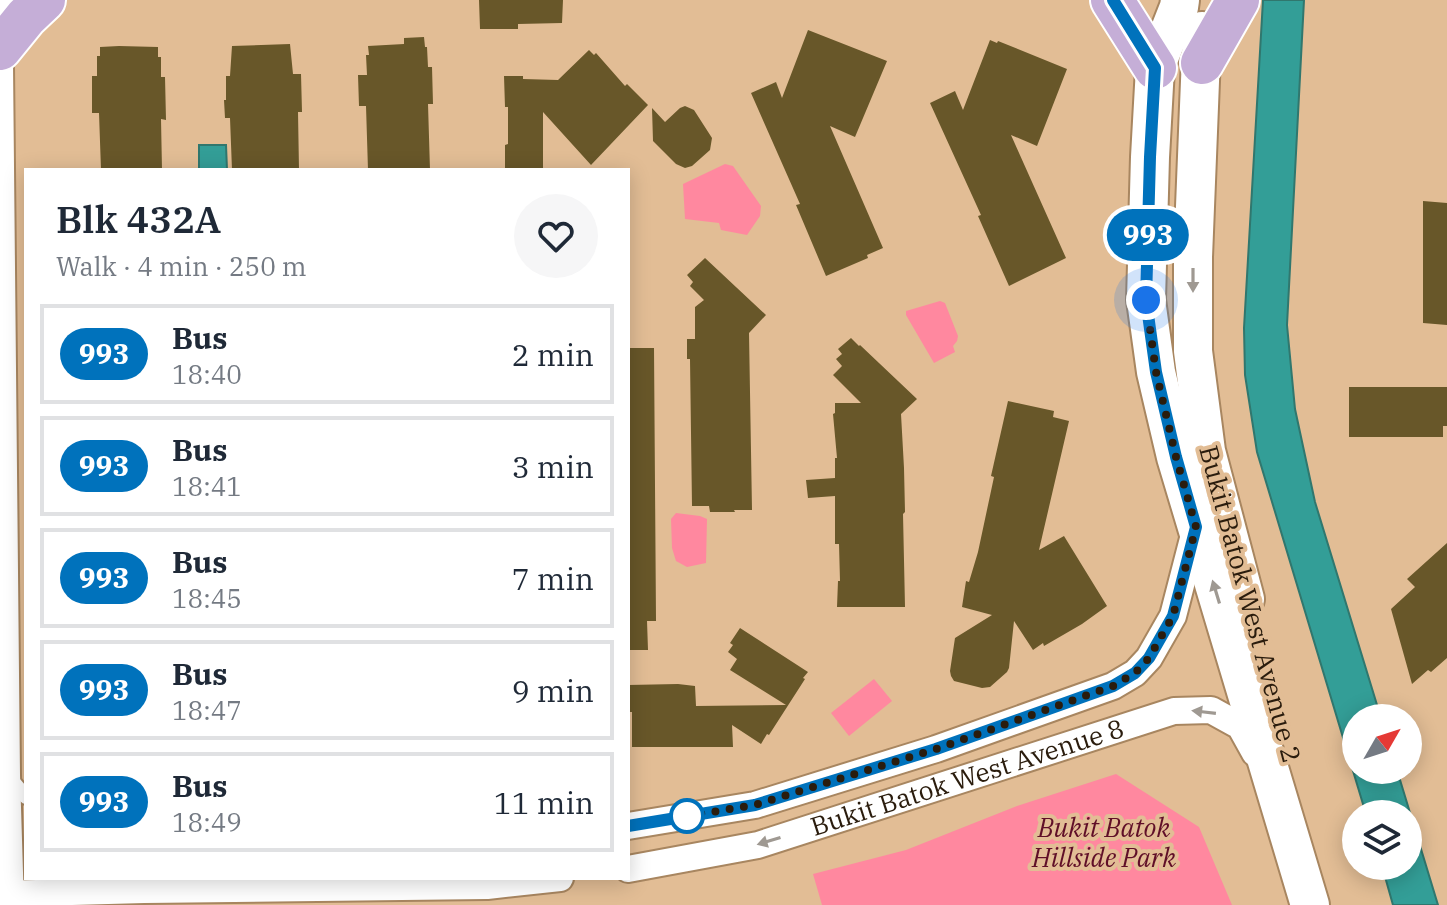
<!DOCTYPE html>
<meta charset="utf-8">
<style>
:root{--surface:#fff;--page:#f6f6f7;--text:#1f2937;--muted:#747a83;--line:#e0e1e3}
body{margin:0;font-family:"IBM Plex Serif",serif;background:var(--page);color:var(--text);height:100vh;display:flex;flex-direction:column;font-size:30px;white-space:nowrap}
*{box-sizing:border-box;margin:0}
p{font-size:26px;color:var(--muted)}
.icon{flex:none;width:44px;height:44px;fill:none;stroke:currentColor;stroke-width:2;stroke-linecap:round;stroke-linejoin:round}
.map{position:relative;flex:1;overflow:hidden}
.side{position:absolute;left:24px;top:168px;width:606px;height:712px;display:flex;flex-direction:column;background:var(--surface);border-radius:0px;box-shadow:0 4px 20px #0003}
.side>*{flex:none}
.badge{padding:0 16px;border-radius:26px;font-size:28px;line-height:52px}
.needle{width:52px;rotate:51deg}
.fabs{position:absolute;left:1342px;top:704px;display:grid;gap:16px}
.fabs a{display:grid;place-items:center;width:80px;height:80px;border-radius:50%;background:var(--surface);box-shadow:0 4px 20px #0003;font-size:40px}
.you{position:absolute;width:40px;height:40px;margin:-20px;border:6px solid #fff;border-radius:50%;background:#1a73e8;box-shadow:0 0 0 12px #1a73e833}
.map>.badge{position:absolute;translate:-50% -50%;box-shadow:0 0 0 4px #fff}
.round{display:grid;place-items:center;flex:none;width:84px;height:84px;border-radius:42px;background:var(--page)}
.headline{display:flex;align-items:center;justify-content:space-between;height:136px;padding:0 32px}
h1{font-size:38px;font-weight:600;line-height:60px}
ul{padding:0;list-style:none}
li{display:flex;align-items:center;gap:24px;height:100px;margin:0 16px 12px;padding:0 16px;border:4px solid var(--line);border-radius:0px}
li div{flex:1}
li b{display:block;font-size:30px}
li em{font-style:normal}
li .badge{min-width:88px;font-weight:700;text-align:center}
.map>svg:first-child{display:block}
</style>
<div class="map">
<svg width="1447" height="905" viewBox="0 0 1447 905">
<rect width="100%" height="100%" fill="#e2bd95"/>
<g fill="#ff889f">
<path d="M725 164 733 166 761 206 760 216 747 235 721 230 719 223 685 219 683 184Z"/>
<path d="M940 301 945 303 958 336 957 341 953 346 955 352 934 363 906 315V311Z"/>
<path d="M676 513 700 516 707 519 706 563 687 567 676 561 672 548 671 519Z"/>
<path d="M874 679 892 701 849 736 831 713Z"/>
<path d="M1116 774 1199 827 1232 905H822L813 874 906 850 1017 806Z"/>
</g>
<g fill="#339e97" stroke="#30776e" stroke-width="2">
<path d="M1263 0H1304L1287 325 1295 409 1315 502 1381 718H1356V770H1397L1438 905H1393L1382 866H1408V814H1366L1257 452 1245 375 1244 328Z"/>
<path d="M199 145H226L227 170H199Z"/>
</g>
<g fill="#685729">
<path d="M479 0H563L562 23 518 24V29H480Z"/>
<path d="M808 30 887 61 855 137 830 126 883 248 867 255 868 258 826 276 796 205 800 204 751 93 776 82 782 98Z"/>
<path d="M424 37 425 47H427L428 67H432L433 104H428L430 170H368L366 106H359L358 75H367L366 55H369L368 46 404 44V38Z"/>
<path d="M990 40 997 43 998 41 1067 69 1037 146 1011 135 1066 258 1009 286 978 216 981 215 930 103 955 91 963 110Z"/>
<path d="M290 44 293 74H301L302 112H298L299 170H232L230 118H225L224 100H226V76H230L232 46Z"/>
<path d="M119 46 158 47V57H161V77H165L166 120 161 119 162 170H101L99 113H92V76H97V56H100V47Z"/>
<path d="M589 50 594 55 596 53 625 86 627 84 648 105 591 165 543 112V170H505V145L508 144V107H505L504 76H523V79L558 80Z"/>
<path d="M685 106 694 110 712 138 710 150 692 166 685 168 676 164 653 141 652 108 665 122 680 108Z"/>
<path d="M1423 201 1447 203V325L1423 323Z"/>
<path d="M705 258 766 315 749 333 752 510H734L735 512H710L709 506H692L690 359H687V339H695V307L704 300 690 286 693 282 687 275Z"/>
<path d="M851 338 859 346 860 345 917 399 901 414 904 468 905 512 903 514 905 607H837L838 581H840L839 544H835V496L808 498 806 480 835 478V458H837L833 414 835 413V403H861L833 375 842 366 836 359 842 354 838 349Z"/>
<path d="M628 348H654L656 621H647L648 650H628Z"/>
<path d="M1349 387H1447V426H1443V437H1349Z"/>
<path d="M1008 401 1054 411 1053 417 1069 421 1039 550 1064 536 1107 606 1082 624 1044 646 1043 643 1033 650 1014 621 1009 668 1007 672 990 687 982 688 954 681 951 676 950 671 955 638 992 615 962 607 966 581 969 582 978 552 994 477 991 476Z"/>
<path d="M1447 543V658L1431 672 1428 670 1412 684 1391 609 1415 587 1407 579Z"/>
<path d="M740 628 808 672 803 678 805 679 769 735 767 734 761 744 732 725 733 747H632V712H628V685L678 684 695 686 696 706 786 705 730 670 737 659 728 652 733 645 730 643Z"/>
</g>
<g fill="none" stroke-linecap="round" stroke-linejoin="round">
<g stroke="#a88660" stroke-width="18">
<path id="lane" d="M10 778 26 797"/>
</g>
<g stroke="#a88660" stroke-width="30">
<g id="street">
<path d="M0 36V0"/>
<path d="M0 65 7 775 11 905"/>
<path d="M628 826 755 805 936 749 1113 686 1135 673 1149 658 1173 616 1195 531"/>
<path id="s1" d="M628 869 758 845 1174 711 1211 710 1240 726 1255 753"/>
<path d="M0 894 144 890 487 886 560 878"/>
</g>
</g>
<g stroke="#a88660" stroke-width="42">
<g id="secondary">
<path d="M1180 0 1179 7 1155 68 1150 157 1146 300 1156 372 1176 457 1310 905"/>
<path d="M1202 31 1193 257V351L1206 451 1245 599"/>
</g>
</g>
<g stroke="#fff" stroke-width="46">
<g id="primary">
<path d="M1112 0 1155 68"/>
<path d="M0 49 26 17 44 0"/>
<path d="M1202 63 1238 0"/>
</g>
</g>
<use href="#lane" stroke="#fff" stroke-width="14"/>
<use href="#street" stroke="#fff" stroke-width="26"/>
<use href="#secondary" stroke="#fff" stroke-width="38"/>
<use href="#primary" stroke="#c5aed7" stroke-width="42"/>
</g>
<defs><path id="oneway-solid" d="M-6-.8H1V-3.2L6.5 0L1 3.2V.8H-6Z" transform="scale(2)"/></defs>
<g fill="#9f9992">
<use href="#oneway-solid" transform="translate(1193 280) rotate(90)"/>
<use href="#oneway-solid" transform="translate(1216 592) rotate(-107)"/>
<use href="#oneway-solid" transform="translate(1204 712) rotate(-173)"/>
<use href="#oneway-solid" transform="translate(769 841) rotate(163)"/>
</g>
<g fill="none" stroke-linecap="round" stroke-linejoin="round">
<g stroke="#fff" stroke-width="18">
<path id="line" d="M628 826 755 805 936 749 1113 686 1135 673 1149 658 1173 616 1196 527 1176 457 1156 372 1146 300 1150 157 1155 68 1113 0"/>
</g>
<use href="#line" stroke="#0072bc" stroke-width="12"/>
<path stroke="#2a1c0d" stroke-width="8" stroke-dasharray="0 14.4" d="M687 816 755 805 936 749 1113 686 1135 673 1149 658 1173 616 1196 527 1176 457 1156 372 1146 300"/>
</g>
<circle fill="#fff" stroke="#0072bc" stroke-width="4" cx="687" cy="816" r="16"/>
<g text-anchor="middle" stroke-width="8" stroke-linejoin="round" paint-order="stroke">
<g font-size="26" fill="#2a1c0d" stroke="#e2bd95">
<text transform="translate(1250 604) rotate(75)" y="9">Bukit Batok West Avenue 2</text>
<text dy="9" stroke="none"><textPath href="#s1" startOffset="352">Bukit Batok West Avenue 8</textPath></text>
</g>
<g font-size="26" font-style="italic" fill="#600f28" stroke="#e2bd95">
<text x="1104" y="837">Bukit Batok<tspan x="1104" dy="30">Hillside Park</tspan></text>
</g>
</g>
</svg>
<div class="fabs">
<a><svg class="needle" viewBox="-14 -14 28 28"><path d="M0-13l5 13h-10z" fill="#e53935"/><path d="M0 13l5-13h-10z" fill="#747a83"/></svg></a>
<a><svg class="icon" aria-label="layers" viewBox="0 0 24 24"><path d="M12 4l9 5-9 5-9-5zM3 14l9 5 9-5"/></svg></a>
</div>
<div class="you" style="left:1146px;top:300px"></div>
<b class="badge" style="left:1148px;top:235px;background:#0072bc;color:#fff">993</b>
<section class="side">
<div class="headline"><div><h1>Blk 432A</h1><p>Walk · 4 min · 250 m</p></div><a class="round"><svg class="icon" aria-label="heart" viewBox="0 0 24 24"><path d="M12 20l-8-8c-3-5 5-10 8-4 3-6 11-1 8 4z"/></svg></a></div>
<ul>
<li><span class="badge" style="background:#0072bc;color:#fff">993</span><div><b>Bus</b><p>18:40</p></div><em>2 min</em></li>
<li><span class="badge" style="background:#0072bc;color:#fff">993</span><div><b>Bus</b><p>18:41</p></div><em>3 min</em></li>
<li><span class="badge" style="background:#0072bc;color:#fff">993</span><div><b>Bus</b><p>18:45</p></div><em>7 min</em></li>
<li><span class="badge" style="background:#0072bc;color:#fff">993</span><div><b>Bus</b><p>18:47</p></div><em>9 min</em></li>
<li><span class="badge" style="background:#0072bc;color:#fff">993</span><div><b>Bus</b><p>18:49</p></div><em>11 min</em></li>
</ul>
</section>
</div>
